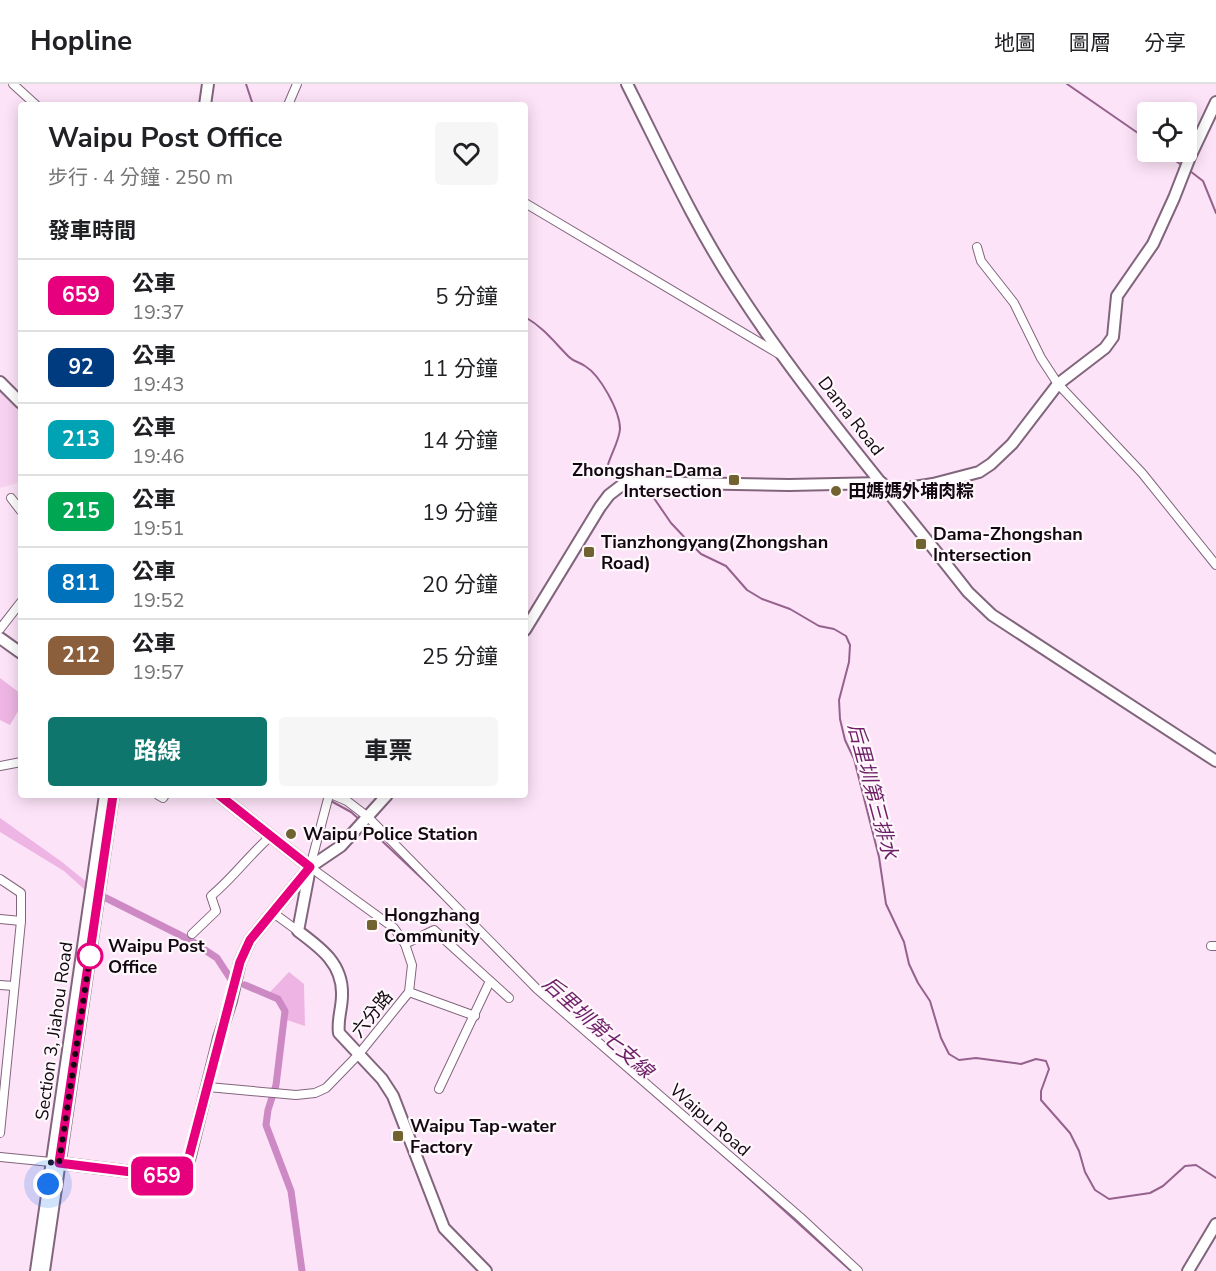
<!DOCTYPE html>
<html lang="zh-TW">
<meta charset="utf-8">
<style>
:root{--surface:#fff;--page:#f6f6f6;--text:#202124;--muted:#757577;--line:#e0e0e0;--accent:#0f766e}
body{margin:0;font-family:"Nunito Sans","Noto Sans TC",sans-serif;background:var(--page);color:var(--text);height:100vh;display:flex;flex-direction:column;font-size:22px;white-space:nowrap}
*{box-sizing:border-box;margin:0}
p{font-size:20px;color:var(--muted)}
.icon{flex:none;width:33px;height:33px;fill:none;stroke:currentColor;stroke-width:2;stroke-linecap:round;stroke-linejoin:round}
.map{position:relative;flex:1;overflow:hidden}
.side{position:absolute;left:18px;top:18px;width:510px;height:696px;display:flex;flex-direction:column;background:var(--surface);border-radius:6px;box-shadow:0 3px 15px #0003}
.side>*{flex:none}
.badge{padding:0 12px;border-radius:9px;font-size:21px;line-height:39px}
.buttons{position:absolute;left:1137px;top:18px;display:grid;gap:12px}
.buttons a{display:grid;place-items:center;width:60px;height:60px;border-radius:6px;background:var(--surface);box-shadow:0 3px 15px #0003;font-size:30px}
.you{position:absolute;width:30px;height:30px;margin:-15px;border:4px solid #fff;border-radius:50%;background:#1a73e8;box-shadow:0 0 0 9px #1a73e833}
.map>.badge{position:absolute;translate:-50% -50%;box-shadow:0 0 0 3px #fff}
h2{padding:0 30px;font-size:22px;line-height:54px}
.round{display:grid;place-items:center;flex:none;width:63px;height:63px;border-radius:6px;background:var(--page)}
.summary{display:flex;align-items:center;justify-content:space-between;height:102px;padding:0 30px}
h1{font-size:28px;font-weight:700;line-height:45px}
.action{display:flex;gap:12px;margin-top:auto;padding:12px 30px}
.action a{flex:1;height:69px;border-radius:6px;background:var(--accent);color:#fff;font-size:24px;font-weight:700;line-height:69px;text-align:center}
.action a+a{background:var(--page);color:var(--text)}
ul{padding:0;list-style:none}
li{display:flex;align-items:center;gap:18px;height:72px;padding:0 30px;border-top:2px solid var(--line)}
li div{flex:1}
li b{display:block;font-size:22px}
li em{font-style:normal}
li .badge{min-width:66px;font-weight:700;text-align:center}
header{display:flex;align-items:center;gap:36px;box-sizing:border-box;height:84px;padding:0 30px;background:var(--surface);border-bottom:2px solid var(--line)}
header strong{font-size:28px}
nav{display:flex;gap:33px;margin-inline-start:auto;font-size:21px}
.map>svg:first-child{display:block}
</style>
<header>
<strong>Hopline</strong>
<nav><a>地圖</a><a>圖層</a><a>分享</a></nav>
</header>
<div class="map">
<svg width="1216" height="1187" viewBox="0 0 1216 1187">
<rect width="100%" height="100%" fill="#fde3f8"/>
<path fill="#f8d2f1" d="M0 307 21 329V398L0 404Z"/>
<g fill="#eeb5e4">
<path d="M0 594 21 610V622L10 641 0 636Z"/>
<path d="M0 734 62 778 89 800 85 806 64 787 0 748Z"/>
<path d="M289 888 304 900 305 942 287 936C288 920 283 916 270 908Z"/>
</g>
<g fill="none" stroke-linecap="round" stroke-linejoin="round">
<g stroke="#95628d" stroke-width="2">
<path d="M246 0 253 21"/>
<path d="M1067 0 1148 56"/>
<path d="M1163 68 1183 82"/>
<path d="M1190 87 1203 97 1216 129"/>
<path d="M525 233C543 243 555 259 569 273 574 278 580 278 585 282 600 291 620 327 620 345 619 358 610 371 607 384L614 394 621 397"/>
<path d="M641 403 647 404 671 439 688 457 701 470 726 482 747 506 762 515 790 525 819 542 834 545 846 552 850 561 849 578 839 616 840 635 845 656 854 675 868 730 879 773 886 820 904 858 909 880 918 899 930 917 941 954 949 970 959 976 976 974 1021 980 1036 975 1046 977 1049 985 1041 1007V1016L1070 1049 1079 1067 1085 1088 1095 1106 1109 1115 1150 1109 1163 1102 1185 1082 1196 1081 1216 1094"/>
<path d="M331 717 351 728 361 737"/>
<path d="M365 741 448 819"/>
<path d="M733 1080 851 1187"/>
</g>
<g stroke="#cd89c3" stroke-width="7">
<path d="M98 810 190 856 217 874 232 897"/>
<path d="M245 901 278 915 285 927 276 1001 268 1026 266 1041 291 1107 302 1187"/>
</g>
<g stroke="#81657c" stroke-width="10">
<g id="street">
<path d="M13 0 36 21"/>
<path d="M288 21 297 0"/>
<path d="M525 119 779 270"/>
<path d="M977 163 981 177 1014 219 1041 274 1058 300 1142 389 1216 481"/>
<path d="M11 414 21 427"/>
<path d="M0 545 21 518"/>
<path d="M0 682 21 678"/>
<path d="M158 711 163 714 165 711"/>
<path d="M333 711 347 717 368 733 537 905 800 1133 858 1187"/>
<path d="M0 795 21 809V837L0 1049"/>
<path d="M272 828 298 847"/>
<path d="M0 835 21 837"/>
<path d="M192 850 216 827 211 812C233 794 249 771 271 752"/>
<path d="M405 860 434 846 509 914"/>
<path d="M1211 862H1216"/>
<path d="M0 901 14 902"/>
<path d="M409 908 475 932"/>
<path d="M208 1003 296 1011 315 1009 326 1004 359 970 409 908 412 881 405 860 394 844 310 783 329 711"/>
<path d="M439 1005 490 897"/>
<path d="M0 1073 51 1078"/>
</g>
</g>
<g stroke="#81657c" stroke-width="14">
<g id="secondary">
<path d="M627 0C662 69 694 140 736 204 805 311 890 408 968 508L992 531 1216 677"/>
<path d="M205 21 208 0"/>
<path d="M0 298 21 319"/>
<path d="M889 407 933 400 979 388 991 380 1012 360 1058 300 1105 264 1113 253 1117 212 1153 160 1174 114 1190 73 1216 18"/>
<path d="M525 546 600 423 609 411 626 398 789 401 882 399"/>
<path d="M0 554 21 569"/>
<path d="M219 711 310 783"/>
<path d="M310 784 298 847C321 864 343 880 342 911 342 925 337 936 339 949L382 995 393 1012 444 1144 486 1187"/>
<path d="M51 1078 172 1093 181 1090 187 1084 219 954 231 917 240 878 250 856 310 783 341 762 387 711"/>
<path d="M36 1187 105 711"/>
<path d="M44 1187 113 711"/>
<path d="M1188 1187 1216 1140"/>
</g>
</g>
<use href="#street" stroke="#fff" stroke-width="8"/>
<use href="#secondary" stroke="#fff" stroke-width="10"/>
</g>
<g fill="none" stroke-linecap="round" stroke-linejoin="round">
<g stroke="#fff" stroke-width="14">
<path id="line" d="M113 711 59 1079 172 1093 181 1090 186 1084 240 878 250 856 310 783 219 711"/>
</g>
<use href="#line" stroke="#e6007e" stroke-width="9"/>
<path stroke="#120810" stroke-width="6" stroke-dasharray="0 10.8" d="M48 1100 51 1078 59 1079 90 872"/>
</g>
<g fill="#706330" stroke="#fef7fc" stroke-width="2">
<rect x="728" y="390" width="12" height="12" rx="3"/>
<circle cx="836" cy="407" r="6"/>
<rect x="915" y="454" width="12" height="12" rx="3"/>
<rect x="583" y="462" width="12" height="12" rx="3"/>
<circle cx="291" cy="750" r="6"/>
<rect x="366" y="835" width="12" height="12" rx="3"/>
<rect x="392" y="1046" width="12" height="12" rx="3"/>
</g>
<circle fill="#fff" stroke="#e6007e" stroke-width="3" cx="90" cy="872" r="12"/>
<g text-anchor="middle" stroke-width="4.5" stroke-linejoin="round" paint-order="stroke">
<g font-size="18" fill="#120810" stroke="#fef7fc">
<text transform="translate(851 332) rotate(52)" y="6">Dama Road</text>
<text transform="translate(372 930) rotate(-51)" y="6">六分路</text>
<text transform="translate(54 947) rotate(-82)" y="6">Section 3, Jiahou Road</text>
<text transform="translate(710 1036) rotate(41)" y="6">Waipu Road</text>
</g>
<g font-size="18" font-weight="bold" fill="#120810" stroke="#fef7fc" text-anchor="start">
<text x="722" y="392" text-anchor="end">Zhongshan-Dama<tspan x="722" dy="21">Intersection</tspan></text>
<text x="848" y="413">田媽媽外埔肉粽</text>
<text x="933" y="456">Dama-Zhongshan<tspan x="933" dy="21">Intersection</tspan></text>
<text x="601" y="464">Tianzhongyang(Zhongshan<tspan x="601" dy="21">Road)</tspan></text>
<text x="303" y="756">Waipu Police Station</text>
<text x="384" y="837">Hongzhang<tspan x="384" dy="21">Community</tspan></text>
<text x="410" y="1048">Waipu Tap-water<tspan x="410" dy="21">Factory</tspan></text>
</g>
<g font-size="18" font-weight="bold" fill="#120810" stroke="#fef7fc" text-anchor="start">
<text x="108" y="868">Waipu Post<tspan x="108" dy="21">Office</tspan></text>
</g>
<g font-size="20" font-style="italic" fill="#6e1e66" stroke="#fef7fc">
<text transform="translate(873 707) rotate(75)" y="7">后里圳第三排水</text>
<text transform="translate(598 943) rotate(42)" y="7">后里圳第七支線</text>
</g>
</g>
</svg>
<div class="buttons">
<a><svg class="icon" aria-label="locate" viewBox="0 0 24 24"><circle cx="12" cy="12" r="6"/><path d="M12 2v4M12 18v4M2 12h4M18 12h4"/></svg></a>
</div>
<div class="you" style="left:48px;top:1100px"></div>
<b class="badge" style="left:162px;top:1092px;background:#e6007e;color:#fff">659</b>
<section class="side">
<div class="summary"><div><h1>Waipu Post Office</h1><p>步行 · 4 分鐘 · 250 m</p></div><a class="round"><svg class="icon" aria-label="heart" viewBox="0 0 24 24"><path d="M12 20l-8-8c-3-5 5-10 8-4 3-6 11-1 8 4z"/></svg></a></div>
<h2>發車時間</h2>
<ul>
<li><span class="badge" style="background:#e6007e;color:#fff">659</span><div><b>公車</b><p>19:37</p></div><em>5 分鐘</em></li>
<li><span class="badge" style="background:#003b80;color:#fff">92</span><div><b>公車</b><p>19:43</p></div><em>11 分鐘</em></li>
<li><span class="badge" style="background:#00a3b4;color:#fff">213</span><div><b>公車</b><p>19:46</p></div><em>14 分鐘</em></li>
<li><span class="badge" style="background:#00a651;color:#fff">215</span><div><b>公車</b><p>19:51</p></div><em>19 分鐘</em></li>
<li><span class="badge" style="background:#0072bc;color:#fff">811</span><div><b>公車</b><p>19:52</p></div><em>20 分鐘</em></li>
<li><span class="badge" style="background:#8b5e3c;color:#fff">212</span><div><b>公車</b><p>19:57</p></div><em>25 分鐘</em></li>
</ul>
<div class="action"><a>路線</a><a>車票</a></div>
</section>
</div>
